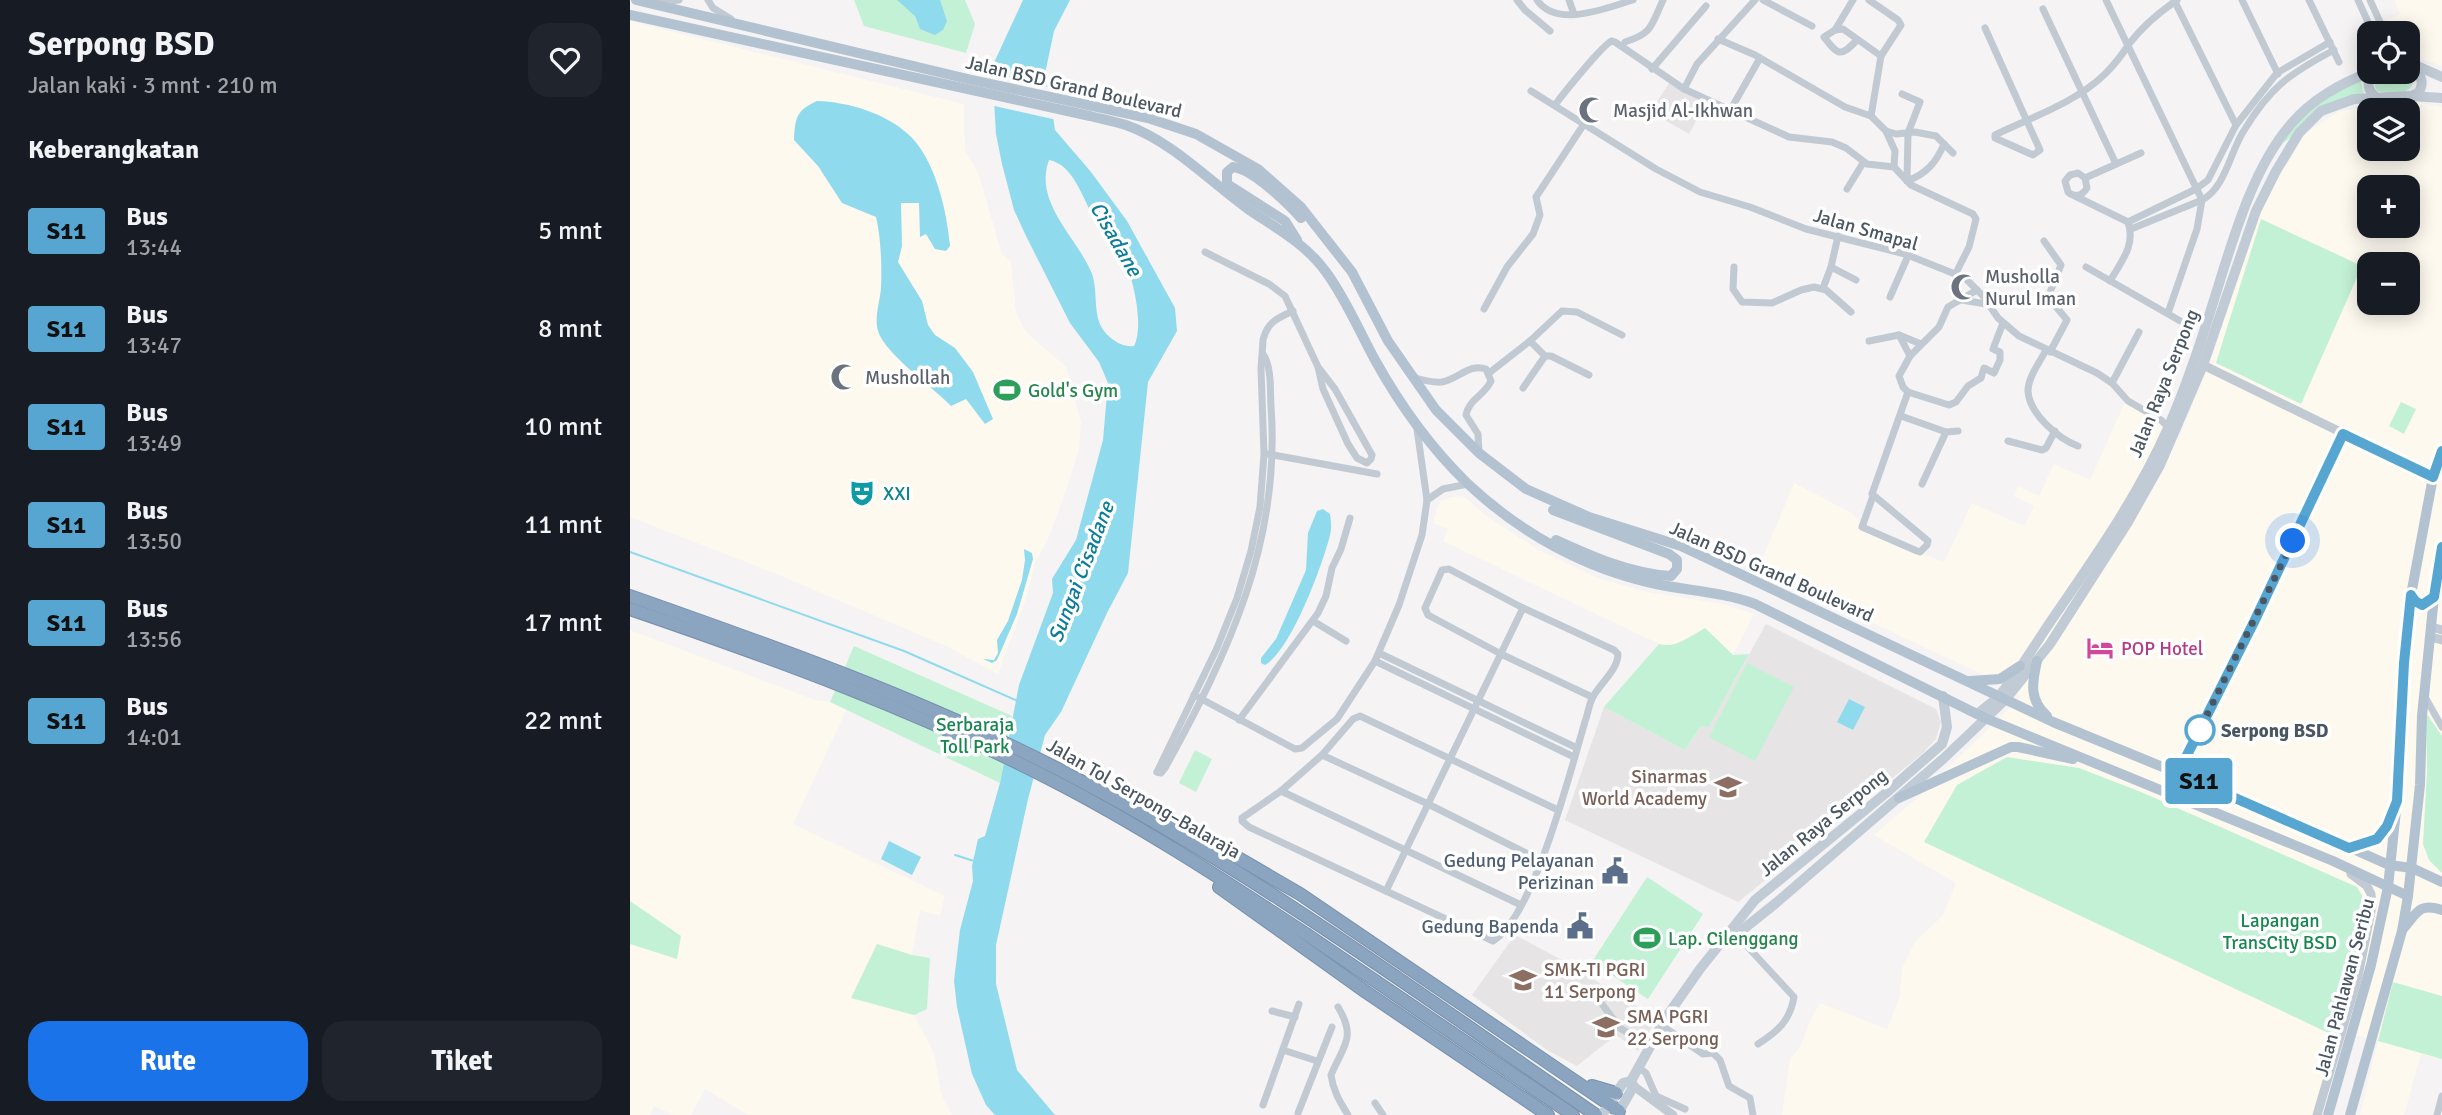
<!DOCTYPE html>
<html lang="id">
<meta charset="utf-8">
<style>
:root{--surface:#171b24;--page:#20242c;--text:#f1f3f6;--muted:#9ea1a6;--accent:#1a73e8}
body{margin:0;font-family:Signika,sans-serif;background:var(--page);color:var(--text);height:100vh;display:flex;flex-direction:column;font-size:26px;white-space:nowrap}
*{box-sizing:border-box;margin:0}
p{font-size:23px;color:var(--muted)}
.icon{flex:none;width:38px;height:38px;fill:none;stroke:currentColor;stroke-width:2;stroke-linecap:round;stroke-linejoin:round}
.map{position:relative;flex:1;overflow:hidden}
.panel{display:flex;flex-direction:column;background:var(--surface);width:630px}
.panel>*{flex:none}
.badge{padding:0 14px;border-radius:5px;font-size:24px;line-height:46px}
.fabs{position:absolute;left:1727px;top:21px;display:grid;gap:14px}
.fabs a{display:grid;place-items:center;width:63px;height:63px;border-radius:14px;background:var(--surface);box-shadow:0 4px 18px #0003;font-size:35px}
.you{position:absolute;width:35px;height:35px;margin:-18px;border:5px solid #fff;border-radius:50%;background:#1a73e8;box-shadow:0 0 0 10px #1a73e833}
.map>.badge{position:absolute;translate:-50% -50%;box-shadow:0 0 0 4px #fff}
h2{padding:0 28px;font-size:26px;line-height:63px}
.round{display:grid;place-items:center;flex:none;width:74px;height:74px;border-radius:21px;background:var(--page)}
.headline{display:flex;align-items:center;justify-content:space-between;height:119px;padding:0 28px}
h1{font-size:33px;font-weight:700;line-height:52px}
.button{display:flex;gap:14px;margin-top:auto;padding:14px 28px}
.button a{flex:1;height:80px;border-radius:21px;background:var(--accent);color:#fff;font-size:28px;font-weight:700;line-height:80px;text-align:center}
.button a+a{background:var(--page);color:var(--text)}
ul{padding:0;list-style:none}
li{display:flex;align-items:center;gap:21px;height:98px;padding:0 28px}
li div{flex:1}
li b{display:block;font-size:26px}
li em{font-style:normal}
li .badge{min-width:77px;font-weight:700;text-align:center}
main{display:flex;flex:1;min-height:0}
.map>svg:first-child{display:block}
</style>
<main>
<section class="panel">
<div class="headline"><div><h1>Serpong BSD</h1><p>Jalan kaki · 3 mnt · 210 m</p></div><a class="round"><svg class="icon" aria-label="heart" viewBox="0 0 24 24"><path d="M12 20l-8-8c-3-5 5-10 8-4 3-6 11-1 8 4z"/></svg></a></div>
<h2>Keberangkatan</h2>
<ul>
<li><span class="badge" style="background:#57a6d2;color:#111">S11</span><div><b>Bus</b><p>13:44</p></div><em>5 mnt</em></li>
<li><span class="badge" style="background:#57a6d2;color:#111">S11</span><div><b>Bus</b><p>13:47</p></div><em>8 mnt</em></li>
<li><span class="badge" style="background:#57a6d2;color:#111">S11</span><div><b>Bus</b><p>13:49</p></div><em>10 mnt</em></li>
<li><span class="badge" style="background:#57a6d2;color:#111">S11</span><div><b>Bus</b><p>13:50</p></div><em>11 mnt</em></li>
<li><span class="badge" style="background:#57a6d2;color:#111">S11</span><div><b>Bus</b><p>13:56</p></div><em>17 mnt</em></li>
<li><span class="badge" style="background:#57a6d2;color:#111">S11</span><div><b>Bus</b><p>14:01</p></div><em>22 mnt</em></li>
</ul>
<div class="button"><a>Rute</a><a>Tiket</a></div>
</section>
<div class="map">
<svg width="1812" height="1115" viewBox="0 0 1812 1115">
<rect width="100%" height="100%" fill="#f5f3f3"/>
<g fill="#fdf9ef" fill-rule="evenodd">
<path d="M1764 0H1812V66L1790 59 1778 51V33H1764L1757 20 1770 14Z"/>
<path d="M0 21 334 104 335 150 348 172 372 254 381 262 386 312 396 332 436 367 451 422 449 449 435 493 419 537 405 563 395 601 368 674 316 646 144 573 0 517Z"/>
<path d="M1786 102 1812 107V1059L1791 1054 1774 1115H1730L1748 1041 1710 1031 1687 1115H1152L1160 1059 1170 1047 1181 1019 1190 1003 1257 1029 1270 996 1272 968 1285 942 1313 915 1326 883 1244 835 1289 796 1391 697 1347 672 1128 569 1164 483 1220 512 1245 535 1314 562 1342 503 1394 526 1404 506 1383 496 1388 486 1409 496 1424 464 1460 480 1496 400 1549 438 1585 349 1629 209 1676 133 1708 112 1742 105ZM1740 110H1778V149H1740ZM1740 187H1778V226H1740ZM1740 264H1778V303H1740Z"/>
<path d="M833 496 855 515 907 549 970 579 1017 592 1093 604 1124 614 1103 655 1075 628 1046 644 1034 646 1029 644 813 541 818 529 803 523 807 508 811 501 821 497Z"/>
<path d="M0 630 185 700 200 702 217 709 163 824 315 896 310 916 290 911 282 955 247 944 222 998 284 1015 304 1053 311 1093 322 1115H118L75 1089 61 1115H43L24 1106 20 1115H0Z"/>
</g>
<g fill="#e6e4e5">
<path d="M1039 83 1075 104 1059 134 1021 112Z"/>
<path d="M1136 624 1306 709 1311 722 1306 739 1291 755 1108 902 935 820 974 707 1055 750 1072 725 1079 727Z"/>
<path d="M885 935 941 965 1026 1019 1008 1051 986 1035 947 1066 917 1050 842 995Z"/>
</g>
<g fill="#c3f1d5">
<path d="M224 0H335L345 24 336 53 234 26Z"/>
<path d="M1755 72 1777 73 1784 81C1780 96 1760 95 1747 91L1744 83 1749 75Z"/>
<path d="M1731 80 1734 96 1713 100 1653 143 1644 155 1645 150 1676 112 1700 95Z"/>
<path d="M1631 219 1732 266 1671 404 1586 363Z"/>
<path d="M1771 402 1786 409 1774 434 1759 426Z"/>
<path d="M1075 628 1103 655 1119 654 1079 727 1071 726 1055 750 974 707 1029 644C1045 649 1061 636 1075 628Z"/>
<path d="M224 646 382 716 370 783 200 702Z"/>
<path d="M1117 663 1164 687 1125 761 1079 737Z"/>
<path d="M1796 713 1812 736V873L1799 860 1793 844 1797 771Z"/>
<path d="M565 750 582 759 566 792 549 783Z"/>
<path d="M1377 757 1449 768 1511 792 1727 887 1737 904 1725 972 1707 1037 1294 842 1327 785Z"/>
<path d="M1017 877 1073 914 1018 999 962 962Z"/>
<path d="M0 901 51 936 47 959 0 944Z"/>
<path d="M247 944 282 955 300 958 297 1009 284 1015 221 998Z"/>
<path d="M1763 982 1812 996V1059L1748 1041Z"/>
</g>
<g fill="#90daee" fill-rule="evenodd">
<path d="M267 0H310L317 21 313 30 305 35 290 29 285 16Z"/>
<path d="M393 0H440L424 31 416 69 425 130 461 172 497 221 545 308 547 331 518 382 498 573 477 613 431 712 415 735 398 799 366 945V984L387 1070 425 1115H365L356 1105 342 1074 327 1007 324 981 330 930 343 881 342 866 348 839 355 836 370 783 389 685 423 593 422 579 446 540 473 440 478 383 469 362 440 323 396 236 384 210 372 164 366 134 362 67ZM419 160C442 164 451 194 461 212 469 227 482 237 490 251 502 271 515 325 504 346 492 348 478 338 472 328 463 313 468 291 462 274 448 238 403 203 419 160Z"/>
<path d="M187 101C218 102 255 113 278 134 305 158 317 211 320 246L316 251 305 249 296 234 290 237 289 203H271L272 246 268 262 292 301 298 325 305 335 325 348 343 372 363 419 355 424 336 399 321 406C303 387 255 354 248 331 244 317 250 302 251 288 252 266 251 238 246 217L212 203 188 166 164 140C165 119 166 110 187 101Z"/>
<path d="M693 509 700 514C701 521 702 528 700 535 693 564 661 651 635 665L631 663V658L646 639 676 570 678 533 687 511Z"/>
<path d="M394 549 402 553 403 559 387 614 367 660 362 663 353 659 364 660 368 653 367 640 378 621 392 580 395 560Z"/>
<path d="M1219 699 1235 707 1223 730 1207 722Z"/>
<path d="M259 841 291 857 282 875 251 859Z"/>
</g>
<path fill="#f5f3f3" d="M359 73 423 88 427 120 360 105Z"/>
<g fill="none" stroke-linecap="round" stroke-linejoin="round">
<g stroke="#90daee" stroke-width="2">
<path d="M0 552 274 651 388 701"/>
<path d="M325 855 344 861"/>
</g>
<g stroke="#7690ad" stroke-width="14">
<g id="motorway">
<path d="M0 596C145 647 289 698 426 768 615 865 791 995 966 1115"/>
<path d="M0 609C143 658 286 710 420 779 510 825 595 881 679 936 767 995 855 1055 943 1115"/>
<path d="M525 816 560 830 670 894 989 1111"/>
<path d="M589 887 736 992 918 1115"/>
<path d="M962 1086 986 1093"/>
</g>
</g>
<g stroke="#c1cad2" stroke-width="7">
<path d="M78 0 83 8 101 19"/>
<path d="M887 0 895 10 920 31"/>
<path d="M907 0C927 29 976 8 1003 0"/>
<path d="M939 0 944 14"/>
<path d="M1133 0 1182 26"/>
<path d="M1476 0 1572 200 1567 229 1538 313"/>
<path d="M1544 0 1606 125"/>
<path d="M1612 0 1648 74"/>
<path d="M1679 0 1709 62"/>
<path d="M1728 0 1743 33"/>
<path d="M1740 0 1755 33"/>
<path d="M31 2 49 0"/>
<path d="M1413 9 1486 164"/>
<path d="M1355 28 1410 150 1403 155 1365 138V135C1402 117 1445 103 1475 74 1484 65 1492 55 1499 44 1511 28 1531 11 1547 0"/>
<path d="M1205 30 1223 0"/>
<path d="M1088 39 1125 55 1215 107 1241 116 1256 131 1266 134 1285 132 1306 136 1323 153"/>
<path d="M1227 40C1210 58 1208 55 1194 37L1205 30 1213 29 1251 56 1271 25 1268 20 1239 0"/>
<path d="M995 42C1023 33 1021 26 1033 0"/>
<path d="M1022 69 1076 6"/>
<path d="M1054 89 1067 64 1125 0"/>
<path d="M901 91 1026 169 1070 192 1120 207 1176 229 1275 254 1335 278 1353 296 1368 318 1389 336 1467 373 1482 383 1498 401 1531 420 1538 427"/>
<path d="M1272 94 1290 102 1278 133 1277 181C1296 174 1306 163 1314 144"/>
<path d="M925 105C933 94 974 43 982 41L985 42 1054 89 1159 137 1202 142 1216 148 1237 164 1264 167 1281 185 1343 214 1346 219 1339 247 1326 273"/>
<path d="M1101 109 1130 58"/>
<path d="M1241 116 1251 56"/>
<path d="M1256 131 1265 151 1264 167"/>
<path d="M1455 178 1457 188C1452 196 1445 198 1438 192L1435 181 1440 175 1448 173 1455 178 1511 153"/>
<path d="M1217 189 1233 163"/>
<path d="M1445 196 1498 222C1506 245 1491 262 1480 281"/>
<path d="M1498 222 1566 189 1578 180 1606 125 1647 73 1700 42"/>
<path d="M1501 229 1572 200C1595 188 1600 153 1613 132 1640 87 1659 74 1704 50"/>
<path d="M1414 241 1431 265 1418 297 1437 320 1420 352"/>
<path d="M575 252 639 284 655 296 688 367 693 389 718 444 727 458 737 463 741 459 742 455 705 389 688 367"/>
<path d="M1104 267 1103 289 1112 302 1142 303 1171 290 1184 287 1196 290 1221 312"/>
<path d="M1201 267 1226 280"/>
<path d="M1456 267 1559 326"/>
<path d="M1193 288 1201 267 1208 236"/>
<path d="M1347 290 1318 307 1309 327 1280 356 1269 376 1273 387 1278 392 1319 405 1326 402 1338 386 1351 378 1354 368 1364 373 1370 360V352L1363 349 1373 323"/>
<path d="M1260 297 1278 256"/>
<path d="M1332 300 1356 304"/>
<path d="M854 309 877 267 903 234 910 215 906 197 954 124"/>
<path d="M1269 335 1291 344"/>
<path d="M900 341 915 356"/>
<path d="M1239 341 1269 335 1280 356"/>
<path d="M1416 350C1410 362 1398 377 1398 391 1399 414 1429 439 1448 446"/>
<path d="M859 373 900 341 932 311 947 312 992 335"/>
<path d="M782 377C792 380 802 383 812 382 828 379 840 363 856 369L861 381C854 396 839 399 836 415L848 434 849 453"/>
<path d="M1482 383 1509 332"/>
<path d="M893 388 915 356H921L959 375"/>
<path d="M1271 416 1316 432 1292 484"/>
<path d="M1316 432 1328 431"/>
<path d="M1378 441 1412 450 1416 448 1425 431"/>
<path d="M638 454 747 474"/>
<path d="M1243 496 1232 527 1287 551 1290 552 1297 545 1298 541 1242 494 1278 392"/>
<path d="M797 500 813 489 838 484"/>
<path d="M683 621 716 641"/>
<path d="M749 653 947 748"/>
<path d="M745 661 944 757"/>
<path d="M564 695 665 749 672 748 707 719 745 661 769 605 792 535 797 500 787 429"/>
<path d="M1795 697 1812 727"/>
<path d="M609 720 688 613 696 596 702 568 711 549 720 518"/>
<path d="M692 755 798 804 912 861"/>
<path d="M527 772 587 648 607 598 621 551 630 507 634 454 631 369 633 340C637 322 648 318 663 311"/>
<path d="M527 772 531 773 535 768C599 652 651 542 641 406 640 391 642 367 633 354"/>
<path d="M651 791 891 905"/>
<path d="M928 810 730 716 723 719 692 755 651 791 612 818V821L619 827 863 941C905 916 942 764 957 715 959 708 960 701 964 695 972 682 988 669 988 654L984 650 893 608 819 569 812 570 795 608 798 615 871 654 962 697"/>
<path d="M756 891 893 608"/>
<path d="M1104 932 1164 997C1160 1021 1147 1032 1128 1044"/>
<path d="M969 1000 990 1028 1019 1046"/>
<path d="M708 1007C727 1038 713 1046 701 1075 703 1091 710 1102 718 1115"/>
<path d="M642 1011 665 1017"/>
<path d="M1031 1025 1073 1054 1083 1053 1090 1060 1099 1086 1120 1098 1123 1115"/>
<path d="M653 1050 687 1061"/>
<path d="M1008 1067 1016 1073 1026 1096 1055 1109"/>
<path d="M745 1103 753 1115"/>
<path d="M633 1105 669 1004"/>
<path d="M668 1113 702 1027"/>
<path d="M1807 1115 1812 1096"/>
</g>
<g stroke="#c1cad2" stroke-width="9">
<path d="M1573 365 1803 477"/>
<path d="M1801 627 1812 630"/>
<path d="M1800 637 1812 640"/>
<path d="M1548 773 1624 622 1713 434"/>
<path d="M1001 1081 1005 1087 1043 1115"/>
<path d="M1687 1115 1728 976 1742 906 1741 894 1737 886 1721 874"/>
</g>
<g stroke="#c1cbd6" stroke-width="10">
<path d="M1780 63C1788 72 1796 80 1789 92L1782 96"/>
<path d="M1785 65 1812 77"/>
<path d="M1743 72C1736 84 1737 90 1747 98"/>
<path d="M1348 714C1354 708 1362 703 1368 697 1386 677 1407 641 1423 618 1465 557 1508 496 1538 428 1556 387 1570 345 1583 303 1601 246 1621 170 1661 124 1682 99 1710 84 1740 72"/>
<path d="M1097 937 1106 935 1146 903 1313 759 1376 699 1420 644 1498 522 1530 465 1573 365 1626 211 1646 171 1669 133 1691 111 1724 99 1782 96 1812 98"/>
<path d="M972 1115 993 1083 1001 1081"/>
<path d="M987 1115 1002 1089 1001 1081 1037 1016 1070 969 1125 900 1256 793 1312 744 1317 727 1313 696"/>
</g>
<g stroke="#b3c2d1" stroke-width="10">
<path d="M6 0 342 80 518 118 566 134 628 169 671 207 722 272 758 341 806 410 849 453 896 489 959 517 1051 546 1423 722 1613 800 1759 865 1782 868 1812 882"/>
<path d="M0 15 460 116C472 119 484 121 496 125 543 142 578 180 618 209 646 228 676 244 696 272 716 299 729 331 745 360 770 405 800 447 837 483 890 533 955 569 1026 584 1060 591 1093 592 1125 604L1355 718 1703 861 1778 896"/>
<path d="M667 240 655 221 597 184V172L603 167C623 169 657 203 671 218"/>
<path d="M923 510 1039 554 1047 560V569L1041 576C1001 574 961 556 926 540"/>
<path d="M1407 661C1402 683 1399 700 1417 716"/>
<path d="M1340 681 1370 679 1390 666"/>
<path d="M1269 798 1381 747H1388L1443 759"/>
<path d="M1719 848C1741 843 1753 838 1761 816"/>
<path d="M1773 929C1787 913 1789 902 1812 910"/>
<path d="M1698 1115 1741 965 1758 887 1767 801 1774 663 1781 595 1803 477 1812 451"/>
<path d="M1720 1115 1772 931 1778 896 1790 785 1792 716 1804 597 1812 548"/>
</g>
<use href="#motorway" stroke="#8ba5c1" stroke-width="12"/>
</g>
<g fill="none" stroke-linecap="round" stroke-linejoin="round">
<g stroke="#fff" stroke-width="16">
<path id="line" d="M1812 451 1803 477 1713 434 1624 622 1548 773 1719 848 1747 839 1757 826 1767 801 1774 663 1781 595 1785 601 1792 605 1804 597 1812 547"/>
</g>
<use href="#line" stroke="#57a6d2" stroke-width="10"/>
<path stroke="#4a5661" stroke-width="7" stroke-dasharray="0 12.6" d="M1570 730 1568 733 1663 541"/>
</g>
<defs>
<g id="mosque-bare" transform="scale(2.1)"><path d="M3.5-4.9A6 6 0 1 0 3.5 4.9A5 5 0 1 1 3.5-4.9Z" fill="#6b7280" stroke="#fff" stroke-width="2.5" paint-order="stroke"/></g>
<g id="stadium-bare" transform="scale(2.1)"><path d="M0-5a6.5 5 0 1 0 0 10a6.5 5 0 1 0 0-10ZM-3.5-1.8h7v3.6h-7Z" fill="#2e9e5b" stroke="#fff" stroke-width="2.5" paint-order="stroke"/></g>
<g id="theatre-bare" transform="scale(2.1)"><path d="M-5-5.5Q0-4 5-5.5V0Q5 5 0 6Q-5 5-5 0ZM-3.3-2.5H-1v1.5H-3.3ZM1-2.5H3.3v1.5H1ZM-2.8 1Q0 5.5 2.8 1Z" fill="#0f9aa8" stroke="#fff" stroke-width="2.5" paint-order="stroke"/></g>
<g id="hotel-bare" transform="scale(2.1)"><path d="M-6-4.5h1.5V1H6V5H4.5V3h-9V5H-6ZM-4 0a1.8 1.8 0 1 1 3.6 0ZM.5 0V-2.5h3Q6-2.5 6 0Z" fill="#d1479c" stroke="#fff" stroke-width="2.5" paint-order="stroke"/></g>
<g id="school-bare" transform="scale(2.1)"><path d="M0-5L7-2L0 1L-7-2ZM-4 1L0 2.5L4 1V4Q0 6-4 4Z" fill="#8d6e63" stroke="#fff" stroke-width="2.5" paint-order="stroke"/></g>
<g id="civic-bare" transform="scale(2.1)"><path d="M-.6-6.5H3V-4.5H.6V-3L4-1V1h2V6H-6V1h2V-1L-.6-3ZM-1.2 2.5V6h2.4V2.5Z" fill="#5c6f8a" stroke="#fff" stroke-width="2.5" paint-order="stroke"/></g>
</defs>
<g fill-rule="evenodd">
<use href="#mosque-bare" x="962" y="110"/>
<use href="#mosque-bare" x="1334" y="287"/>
<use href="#mosque-bare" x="214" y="377"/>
<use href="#stadium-bare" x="377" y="390"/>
<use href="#theatre-bare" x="232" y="493"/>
<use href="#hotel-bare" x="1470" y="648"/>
<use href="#school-bare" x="1098" y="787"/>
<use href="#civic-bare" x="985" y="871"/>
<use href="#civic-bare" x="950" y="926"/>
<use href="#stadium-bare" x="1017" y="938"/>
<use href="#school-bare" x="893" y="980"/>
<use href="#school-bare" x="976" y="1027"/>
</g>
<circle fill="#fff" stroke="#57a6d2" stroke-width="3.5" cx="1570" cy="730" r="14"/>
<g text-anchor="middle" stroke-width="7" stroke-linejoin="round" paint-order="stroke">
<g font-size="19" fill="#4a5661" stroke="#fff">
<text transform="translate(444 86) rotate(13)" y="7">Jalan BSD Grand Boulevard</text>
<text transform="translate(1236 229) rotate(16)" y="7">Jalan Smapal</text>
<text transform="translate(1533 383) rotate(-68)" y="7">Jalan Raya Serpong</text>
<text transform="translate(1142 571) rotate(24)" y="7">Jalan BSD Grand Boulevard</text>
<text transform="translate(514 798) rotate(30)" y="7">Jalan Tol Serpong–Balaraja</text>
<text transform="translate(1193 822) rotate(-39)" y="7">Jalan Raya Serpong</text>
<text transform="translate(1714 987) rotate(-75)" y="7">Jalan Pahlawan Seribu</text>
</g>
<g font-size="19" fill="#5b616d" stroke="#fff" text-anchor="start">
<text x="983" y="117">Masjid Al-Ikhwan</text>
<text x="1355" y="283">Musholla<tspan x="1355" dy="22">Nurul Iman</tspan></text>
<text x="235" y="384">Mushollah</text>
</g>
<g font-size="19" fill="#27864d" stroke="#fff" text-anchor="start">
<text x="398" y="397">Gold's Gym</text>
<text x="1038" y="945">Lap. Cilenggang</text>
</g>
<g font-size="19" fill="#0d838f" stroke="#fff" text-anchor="start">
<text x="253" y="500">XXI</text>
</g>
<g font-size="19" fill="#b23c85" stroke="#fff" text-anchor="start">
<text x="1491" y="655">POP Hotel</text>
</g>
<g font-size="19" fill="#17864f" stroke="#fff">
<text x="345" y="731">Serbaraja<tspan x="345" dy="22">Toll Park</tspan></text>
<text x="1650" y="927">Lapangan<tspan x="1650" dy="22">TransCity BSD</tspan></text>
</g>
<g font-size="19" font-weight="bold" fill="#4a5661" stroke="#fff" text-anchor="start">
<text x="1591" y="737">Serpong BSD</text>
</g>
<g font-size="19" fill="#785e54" stroke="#fff" text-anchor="start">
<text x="1077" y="783" text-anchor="end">Sinarmas<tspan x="1077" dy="22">World Academy</tspan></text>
<text x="914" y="976">SMK-TI PGRI<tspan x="914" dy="22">11 Serpong</tspan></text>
<text x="997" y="1023">SMA PGRI<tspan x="997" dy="22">22 Serpong</tspan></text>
</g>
<g font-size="19" fill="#4e5e75" stroke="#fff" text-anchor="end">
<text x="964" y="867">Gedung Pelayanan<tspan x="964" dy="22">Perizinan</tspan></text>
<text x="929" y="933">Gedung Bapenda</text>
</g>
<g font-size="21" font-style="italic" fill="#0c7c9b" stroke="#fff">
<text transform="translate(486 239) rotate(60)" y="7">Cisadane</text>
<text transform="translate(451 572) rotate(-69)" y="7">Sungai Cisadane</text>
</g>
</g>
</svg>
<div class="fabs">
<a><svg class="icon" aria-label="locate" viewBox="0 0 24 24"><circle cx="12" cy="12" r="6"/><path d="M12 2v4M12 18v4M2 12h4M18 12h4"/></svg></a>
<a><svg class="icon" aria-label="layers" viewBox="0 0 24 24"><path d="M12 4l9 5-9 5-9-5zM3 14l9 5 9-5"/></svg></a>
<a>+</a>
<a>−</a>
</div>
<div class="you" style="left:1663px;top:541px"></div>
<b class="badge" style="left:1569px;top:781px;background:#57a6d2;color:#111">S11</b>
</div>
</main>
